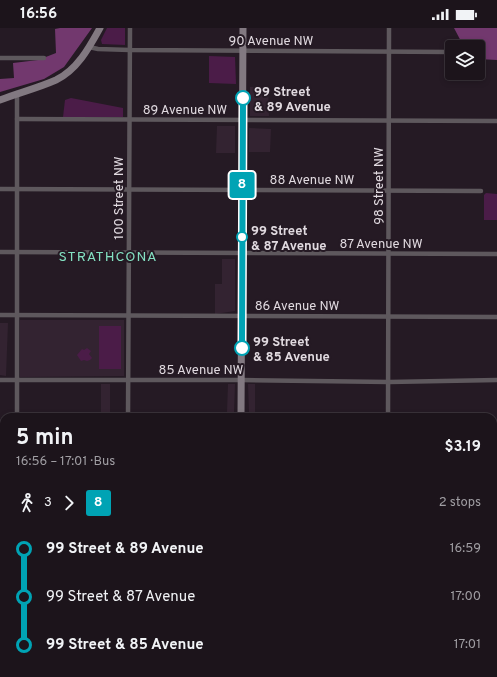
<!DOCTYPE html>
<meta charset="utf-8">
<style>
:root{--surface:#1c141b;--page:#251d24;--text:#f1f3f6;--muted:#a09ea3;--line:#3a333a}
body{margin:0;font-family:Overpass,sans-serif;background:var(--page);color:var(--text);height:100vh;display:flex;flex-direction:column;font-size:15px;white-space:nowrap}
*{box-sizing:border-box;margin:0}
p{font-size:13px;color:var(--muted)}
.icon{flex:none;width:22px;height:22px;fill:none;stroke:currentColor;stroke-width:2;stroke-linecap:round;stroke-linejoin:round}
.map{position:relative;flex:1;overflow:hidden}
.drawer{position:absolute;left:0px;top:385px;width:497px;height:264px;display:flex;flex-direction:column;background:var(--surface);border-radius:12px 12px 0 0;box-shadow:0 2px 6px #0003,0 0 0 1px var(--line)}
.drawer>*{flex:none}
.badge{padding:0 8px;border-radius:3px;font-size:14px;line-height:26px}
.controls{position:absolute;left:445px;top:12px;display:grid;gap:8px}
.controls a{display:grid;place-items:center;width:40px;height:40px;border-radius:4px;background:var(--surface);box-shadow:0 2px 6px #0003,0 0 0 1px var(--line);font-size:20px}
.map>.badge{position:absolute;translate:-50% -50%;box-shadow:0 0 0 2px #fff}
.legs{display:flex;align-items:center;gap:6px;height:44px;padding:0 16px;font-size:13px}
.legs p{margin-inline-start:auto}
.summary{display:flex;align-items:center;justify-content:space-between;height:68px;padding:0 16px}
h1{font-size:22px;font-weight:700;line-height:30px}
ul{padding:0 16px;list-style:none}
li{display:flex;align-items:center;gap:14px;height:48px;font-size:15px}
li i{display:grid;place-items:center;width:6px;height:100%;margin:0 5px;background:currentColor}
li i::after{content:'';width:10px;height:10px;margin:-5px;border:3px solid;border-radius:50%;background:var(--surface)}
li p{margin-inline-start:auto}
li:first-child i{background:linear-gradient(#0000 50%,currentColor 0)}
li:last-child i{background:linear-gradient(currentColor 50%,#0000 0)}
.status{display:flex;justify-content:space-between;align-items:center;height:28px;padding:0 20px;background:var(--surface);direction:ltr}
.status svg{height:11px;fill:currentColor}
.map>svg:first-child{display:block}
</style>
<div class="status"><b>16:56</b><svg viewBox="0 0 49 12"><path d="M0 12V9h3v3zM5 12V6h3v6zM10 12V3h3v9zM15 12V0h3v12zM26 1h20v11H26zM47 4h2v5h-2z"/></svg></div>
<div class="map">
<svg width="497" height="649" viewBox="0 0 497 649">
<rect width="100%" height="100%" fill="#251a24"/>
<g fill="#332331">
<path d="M250 59H268L269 88H250Z"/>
<path d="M217 98H235V125H216Z"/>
<path d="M249 100 271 101 270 124H249Z"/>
<path d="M222 231H235V283L215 286V256H222Z"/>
<path d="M20 292H124V348L20 349Z"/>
<path d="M0 295H8L6 348 0 347Z"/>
<rect x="101" y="356" width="9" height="28"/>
<path d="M228 356H235L234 384H227Z"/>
<path d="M248 356H255V384H249Z"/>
<rect x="0" y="526" width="4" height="28"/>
<rect x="0" y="572" width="4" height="58"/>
<rect x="20" y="645" width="75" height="4"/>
</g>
<g fill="#4b1c48">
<path d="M107 0H125V17L102 16 101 12Z"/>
<path d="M209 28 235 29 236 56 209 55Z"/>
<path d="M71 70 123 80V89H63L65 72Z"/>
<path d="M486 165 497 166V192H484V167Z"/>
<rect x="99" y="298" width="22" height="43"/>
<path d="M87 320 91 323 89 326 92 330 90 332 87 333 84 332 81 333 77 327 82 321 84 322Z"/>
</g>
<g fill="#72386e">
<path d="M60 0H92L64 39 44 51 0 64V51L14 50 13 35 38 32 56 25 55 1Z"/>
<path d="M454 0H497V32L478 31V19H464Z"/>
</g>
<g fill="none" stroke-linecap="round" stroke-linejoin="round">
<g stroke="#5e585d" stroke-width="4.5">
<path d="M89 19 98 21 130 22 452 24"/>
<path d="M0 30H44"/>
<path d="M17 91 497 93"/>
<path d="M0 161 481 163"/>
<path d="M0 224 497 226"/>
<path d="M0 287 497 289"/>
<path d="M0 352H242L389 354 497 352"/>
<path d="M17 389V65"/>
<path d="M128 389 130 0"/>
<path d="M388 389 389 0"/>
<path d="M0 421H4"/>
<path d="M493 422H497"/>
<path d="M0 491H4"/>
<path d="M493 491H497"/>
<path d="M0 636H4"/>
<path d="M493 638H497"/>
<path d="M387 645V649"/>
<path d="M15 649V645"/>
<path d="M127 649V645"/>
</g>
<g stroke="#827981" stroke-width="7">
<path d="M0 72C18 65 38 60 56 52 77 42 89 20 100 0"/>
<path d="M241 389 243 0"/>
<path d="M0 560H4"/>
<path d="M493 561H497"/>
<path d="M0 567H4"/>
<path d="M493 568H497"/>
<path d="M241 645V649"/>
</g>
</g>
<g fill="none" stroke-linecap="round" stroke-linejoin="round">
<g stroke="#fff" stroke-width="9">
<path id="line-1" d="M242 320 243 70"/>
</g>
<use href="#line-1" stroke="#00a3b4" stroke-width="6"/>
</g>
<g fill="#fff" stroke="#00a3b4" stroke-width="2">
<circle cx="243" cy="70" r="7"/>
<circle cx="242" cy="209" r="5"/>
<circle cx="242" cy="320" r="7"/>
</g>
<g text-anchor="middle" stroke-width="4" stroke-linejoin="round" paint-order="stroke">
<g font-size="13" fill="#e1dae0" stroke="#251a24">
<text x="271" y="17">90 Avenue NW</text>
<text x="185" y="86">89 Avenue NW</text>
<text x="312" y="156">88 Avenue NW</text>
<text transform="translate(378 158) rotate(-90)" y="5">98 Street NW</text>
<text transform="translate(118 170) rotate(-90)" y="5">100 Street NW</text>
<text x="381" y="220">87 Avenue NW</text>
<text x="297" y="282">86 Avenue NW</text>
<text x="201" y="346">85 Avenue NW</text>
</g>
<g font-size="13" font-weight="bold" fill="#e1dae0" stroke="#251a24" text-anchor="start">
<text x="254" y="68">99 Street<tspan x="254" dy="15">&amp; 89 Avenue</tspan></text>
<text x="251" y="207">99 Street<tspan x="251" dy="15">&amp; 87 Avenue</tspan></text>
<text x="253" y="318">99 Street<tspan x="253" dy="15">&amp; 85 Avenue</tspan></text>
</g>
<g font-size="14" letter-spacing="1" fill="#84e1c2" stroke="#251a24">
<text x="108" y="233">STRATHCONA</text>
</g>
</g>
</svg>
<div class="controls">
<a><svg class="icon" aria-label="layers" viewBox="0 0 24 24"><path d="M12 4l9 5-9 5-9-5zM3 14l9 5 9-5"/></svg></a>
</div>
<b class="badge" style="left:242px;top:157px;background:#00a3b4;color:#fff">8</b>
<section class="drawer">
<div class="summary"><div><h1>5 min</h1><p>16:56 – 17:01 · Bus</p></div><b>$3.19</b></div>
<div class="legs"><svg class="icon" aria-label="walk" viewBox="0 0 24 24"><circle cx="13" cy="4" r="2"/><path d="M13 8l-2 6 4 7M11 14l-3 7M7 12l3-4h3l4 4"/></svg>3<svg class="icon" aria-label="forward" viewBox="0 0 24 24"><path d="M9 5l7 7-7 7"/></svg><b class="badge" style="background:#00a3b4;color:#fff">8</b><p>2 stops</p></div>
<ul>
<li><i style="color:#00a3b4"></i><b>99 Street &amp; 89 Avenue</b><p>16:59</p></li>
<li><i style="color:#00a3b4"></i><span>99 Street &amp; 87 Avenue</span><p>17:00</p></li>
<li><i style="color:#00a3b4"></i><b>99 Street &amp; 85 Avenue</b><p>17:01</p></li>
</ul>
</section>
</div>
